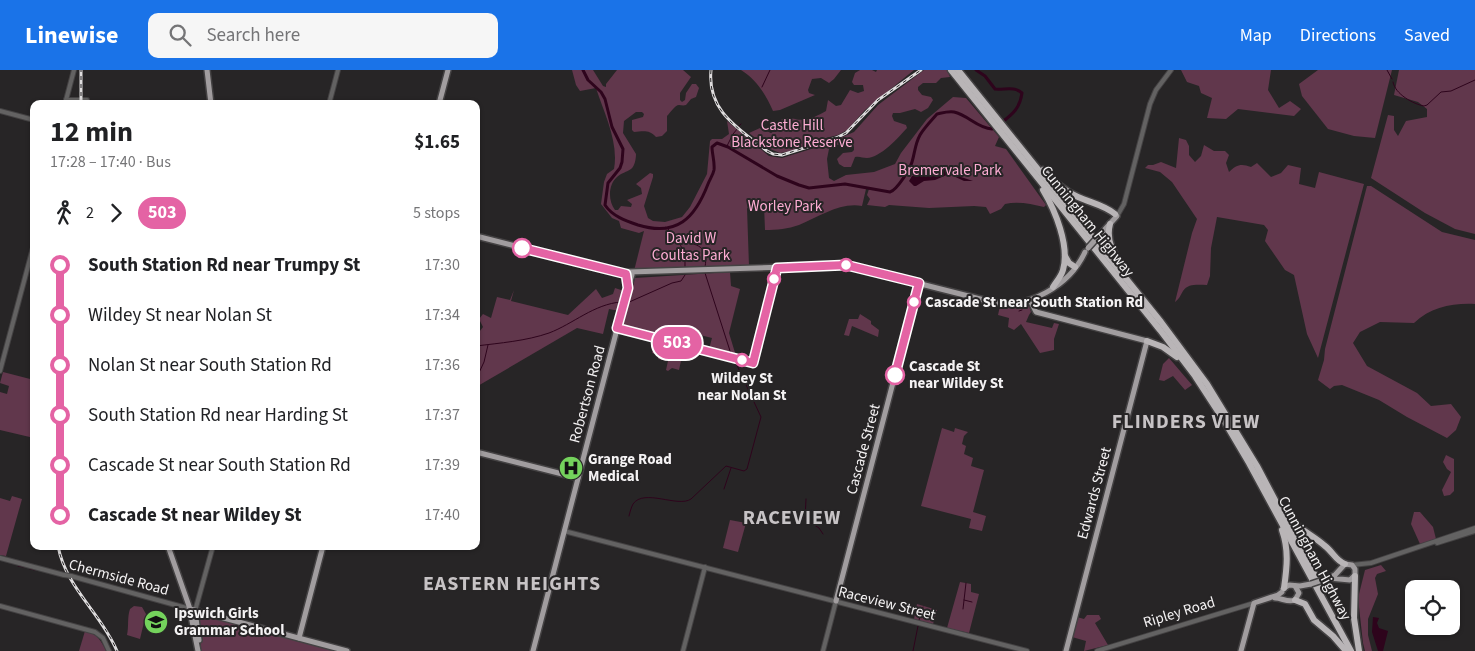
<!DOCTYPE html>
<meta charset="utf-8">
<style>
:root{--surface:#fff;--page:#f6f6f6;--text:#202124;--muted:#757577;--accent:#1a73e8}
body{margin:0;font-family:"Source Sans 3",sans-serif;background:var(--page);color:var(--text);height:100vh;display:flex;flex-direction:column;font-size:19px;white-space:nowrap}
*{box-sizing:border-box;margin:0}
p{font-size:16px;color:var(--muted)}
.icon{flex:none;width:28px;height:28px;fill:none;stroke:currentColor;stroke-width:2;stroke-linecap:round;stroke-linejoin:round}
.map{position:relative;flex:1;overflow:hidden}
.side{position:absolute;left:30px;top:30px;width:450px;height:450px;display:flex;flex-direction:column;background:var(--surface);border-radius:10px;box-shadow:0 1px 4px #0004}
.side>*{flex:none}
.badge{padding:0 10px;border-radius:16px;font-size:18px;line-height:32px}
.controls{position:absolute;left:1405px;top:510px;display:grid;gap:10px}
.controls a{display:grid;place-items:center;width:55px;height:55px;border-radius:10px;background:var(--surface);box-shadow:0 1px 4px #0004;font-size:25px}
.map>.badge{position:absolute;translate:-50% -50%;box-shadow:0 0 0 2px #fff}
.legs{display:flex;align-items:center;gap:8px;height:55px;padding:0 20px;font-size:16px}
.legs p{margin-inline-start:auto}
.headline{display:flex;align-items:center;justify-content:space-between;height:85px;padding:0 20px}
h1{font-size:28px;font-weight:700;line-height:38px}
ul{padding:0 20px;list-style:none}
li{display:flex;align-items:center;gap:18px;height:50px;font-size:19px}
li i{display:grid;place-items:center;width:8px;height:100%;margin:0 6px;background:currentColor}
li i::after{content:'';width:12px;height:12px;margin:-6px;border:4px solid;border-radius:50%;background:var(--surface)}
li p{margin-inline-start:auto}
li:first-child i{background:linear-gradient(#0000 50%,currentColor 0)}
li:last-child i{background:linear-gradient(currentColor 50%,#0000 0)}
header{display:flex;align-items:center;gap:30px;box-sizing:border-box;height:70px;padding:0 25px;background:var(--accent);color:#fff}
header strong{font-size:24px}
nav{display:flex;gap:28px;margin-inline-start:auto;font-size:18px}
.search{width:350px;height:45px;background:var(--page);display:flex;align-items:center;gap:12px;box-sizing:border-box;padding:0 18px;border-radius:10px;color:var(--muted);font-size:19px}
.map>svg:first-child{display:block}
</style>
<header>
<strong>Linewise</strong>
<div class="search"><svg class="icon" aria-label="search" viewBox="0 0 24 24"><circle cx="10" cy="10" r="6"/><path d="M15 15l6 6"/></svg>Search here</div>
<nav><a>Map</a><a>Directions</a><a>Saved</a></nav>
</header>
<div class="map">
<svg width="1475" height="581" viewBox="0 0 1475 581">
<rect width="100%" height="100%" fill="#272526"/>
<g fill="#61374c">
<path d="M572 0H593L603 16 606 17V14L617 0H683L691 7 680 23V30L682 32 685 30 686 23 692 14H696L699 18 696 27 691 29 686 35C683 36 681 35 679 35 675 35 670 43 667 46V61L662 66 656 67C650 60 644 61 634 62L632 60V50L643 47 644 44 642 42H636L624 51 623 63 636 84C636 88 635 96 631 99 627 102 621 103 617 107 608 115 608 131 615 140H618L621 136 631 137 632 134 627 130 642 124 641 118 636 114 650 103 653 104V107L644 136 648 148 653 151 665 152 682 147 690 137 707 104 710 71 712 69H722L729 64 727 51 769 86 782 88 824 75 854 62 878 35 924 0H947L950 7 941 8 936 13H923L918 17V20L922 25 931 27 933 30 928 38 921 42 915 39 900 43H893L892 46 894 51 906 55 907 58C899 67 880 88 867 88 862 88 860 86 855 87L851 97H844L839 94 837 89 843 83 852 82 854 80V77C846 72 837 74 829 79L827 89 829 108 834 111 846 105 874 102 895 94 901 83 927 49 953 27 966 28 999 67 995 76 1006 79 1046 135 1044 137C1031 134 1018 131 1005 134L1001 139 990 144 986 137 974 136 929 138 889 135 885 137 867 135 870 129 867 125 869 119H866L862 136C840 132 819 147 799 155 788 159 777 160 765 160L764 135 755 141 747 138 749 196 634 201 644 161 639 163 621 158 619 151 612 148 601 134 604 112 607 104 614 99C619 72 604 43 596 18L580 21 576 15Z"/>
<path d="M741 0H841L834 9 829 13 821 8 812 9 808 20 809 23 815 25 780 40 773 41C766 25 757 10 741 0Z"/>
<path d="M860 0H872L876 2 877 0H914L865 40 847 60 838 65 818 70 797 80 780 83 770 79 749 63 760 58 771 63 776 60 782 49C793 47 794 50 803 50 811 49 819 45 826 41L828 30 836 36 841 35 850 20 858 23 864 21 863 15H854L852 12 855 3Z"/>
<path d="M1181 0H1271L1268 20 1279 38 1290 31 1301 39 1294 46 1238 39 1226 49 1207 48 1212 28 1201 23 1199 16 1187 12Z"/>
<path d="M1318 0H1392L1375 68 1354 66 1328 59 1302 26 1299 14Z"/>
<path d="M1399 0H1475V164L1455 159 1425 143 1371 108 1388 45 1394 46V60L1398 66 1406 51 1427 47V39L1418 32 1394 25Z"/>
<path d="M1179 68 1186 70 1189 76V85L1195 92 1201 86 1204 75 1214 81H1225L1229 85 1226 93 1229 102C1236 95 1241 93 1251 97L1257 93 1271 107 1281 103 1288 95 1301 98 1299 114 1315 118 1319 102 1364 114 1318 288 1307 264 1294 205 1285 200 1265 171 1268 160 1264 155 1217 147 1211 178 1210 206 1207 215C1199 215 1188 213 1183 221 1180 226 1180 228 1175 232L1192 163 1197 149 1172 112 1160 102 1145 98 1148 95H1153L1161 92 1176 98Z"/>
<path d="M1367 116H1371L1442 162 1475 170V234C1452 233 1431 237 1414 253L1380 252 1360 262 1353 273 1367 296 1417 323 1431 336 1451 334 1461 347 1456 360 1447 368 1407 347 1379 330 1342 315 1334 316 1330 319 1318 310 1324 290 1325 279Z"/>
<path d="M730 202 731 216 740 219 729 263 736 286 709 279 712 268 692 263 689 273 623 256 635 208Z"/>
<path d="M615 218 624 221 619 241 609 239 603 264 577 258 476 317V266L483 257 479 249 483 244 491 248 497 227 510 230 514 220 511 231 568 245 596 219 602 228 613 224Z"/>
<path d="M1027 235 1029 236 1031 242 1029 245 1026 252 1052 258 1054 253 1059 254 1054 269V280L1040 283 1021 254 1014 260 1008 257 1009 248 998 245 1000 236Z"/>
<path d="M860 244 871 251V254L879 260 878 267 852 256 849 266 844 265 849 249H858Z"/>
<path d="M653 279 682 286 679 300 672 298 668 301 666 300 668 291 658 289 659 285 652 283Z"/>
<path d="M1169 288 1192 315 1185 320 1173 306 1164 311 1159 310 1163 294Z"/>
<path d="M3 302 34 310V368L0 360V322L7 324 9 316 0 313Z"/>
<path d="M942 358 954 362 955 358 968 362 964 366 962 374 966 376 964 384 973 388 971 396 984 400 973 442 986 446 982 461 969 458 971 449 921 436Z"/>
<path d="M1446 385 1454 389V421L1450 425 1444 426 1442 420 1451 402 1447 399 1443 392Z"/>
<path d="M12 426 22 429 6 486 0 485V428L10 431Z"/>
<path d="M1414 442H1420L1433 457 1436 469 1420 474 1411 454Z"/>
<path d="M730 450 746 453 738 482 723 478Z"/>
<path d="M1381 495 1386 501 1377 504 1375 508 1378 524 1368 549V565L1372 581H1365L1363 573 1358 528 1365 500Z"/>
<path d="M960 512 971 514V522L979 524 969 563 947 558Z"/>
<path d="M917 534 937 540 933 554 914 549Z"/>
<path d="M134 536 142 537 146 544 140 569 127 565C129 556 127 548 130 539Z"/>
<path d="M201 545H204L338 581H201L199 547Z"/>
<path d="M1087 545H1099L1101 549 1095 553 1108 575 1084 581 1086 571 1072 567 1077 547 1084 549Z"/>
<path d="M85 561C97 564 101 570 106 581H79Z"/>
</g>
<g fill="#2e041c">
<path d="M948 99 963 101V103L958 102 956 104 961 107 973 111H964L949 104 935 110 924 111 916 116H914L909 111 912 106C924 101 936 103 948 99Z"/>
<path d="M1373 547 1379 548 1377 553 1379 558 1388 561 1383 581H1378L1372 562Z"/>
</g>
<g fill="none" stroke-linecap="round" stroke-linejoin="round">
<g stroke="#2e041c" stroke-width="1">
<path d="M1387 0 1392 9"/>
<path d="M1393 12C1395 24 1413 34 1424 36L1427 35 1441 22 1451 21 1475 10"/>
<path d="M762 17 770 0"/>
<path d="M739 56 741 54"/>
<path d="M727 76 733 64 738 58"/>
<path d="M666 157C679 170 686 180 685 198"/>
<path d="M680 171C697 174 709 176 705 197"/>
<path d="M705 203 731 284"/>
<path d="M627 233 672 213 681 211 685 205"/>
<path d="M1019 241 1022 240"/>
<path d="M476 276C500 273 526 271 549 263 573 254 594 234 621 232"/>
<path d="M476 309 484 292 488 275"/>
<path d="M724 419 731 398"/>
<path d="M806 429 805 449 819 458 823 464"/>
<path d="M629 446C630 442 631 438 633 434 644 418 678 438 691 429L726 396 744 401 747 399 761 347 735 291"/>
<path d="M18 496 24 497"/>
<path d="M30 499 35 500"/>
<path d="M964 530 972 532"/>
<path d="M963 539 966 513"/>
<path d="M919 550 923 537"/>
<path d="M913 581 918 556"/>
</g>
<g stroke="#2e041c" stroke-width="3">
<path d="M583 0 588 10 601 22 605 29 612 57 623 79 622 92 620 98 608 113 605 135C612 146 626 151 638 155 677 167 695 148 708 114 710 109 713 105 714 100 715 92 712 84 712 77L717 73 728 77 777 106 799 115 809 118 845 114 890 122C897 120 910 99 912 92 915 82 915 74 920 65 924 58 931 51 937 44 942 43 948 41 954 42 968 45 977 58 992 59L996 56"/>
<path d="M976 0 985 6 995 19C1005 20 1014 16 1022 23 1020 38 1013 44 1001 53"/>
</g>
<g stroke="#444243" stroke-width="6">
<g id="minor">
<path d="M66 30H87L86 34"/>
<path d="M65 34 74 0"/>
<path d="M329 34 338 0"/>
<path d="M0 41 34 50"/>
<path d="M1117 146 1124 134 1150 34 1156 20 1171 0"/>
<path d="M0 301 34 174"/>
<path d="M564 461 1027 581"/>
<path d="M1437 473 1475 461"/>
<path d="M0 488 64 505"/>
<path d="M1352 495 1371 493 1475 458"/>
<path d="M71 506 190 539"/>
<path d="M0 536 95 562 103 568 109 581"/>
<path d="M195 541 213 476"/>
<path d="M683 581 705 497"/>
<path d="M823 581 836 531"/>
<path d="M1097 581 1254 533"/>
</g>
</g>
<g stroke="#444243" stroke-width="8">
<g id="major">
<path d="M207 0 211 34"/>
<path d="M439 34 448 0"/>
<path d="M476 166 626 204 629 202 846 195 992 232C1028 240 1070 215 1085 182"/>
<path d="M1097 168 1117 146"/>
<path d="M1030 230 1036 242 1147 271"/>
<path d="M476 382 578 408"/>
<path d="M168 476 189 536 198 581"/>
<path d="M1323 510 1335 505 1345 494 1352 495 1355 499V505L1350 510 1329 508"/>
<path d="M1283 519 1289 515 1300 516 1311 514"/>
<path d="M1275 528C1282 528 1288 533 1295 530L1299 523 1295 516"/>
<path d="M836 531 919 213"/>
<path d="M190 539 347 581"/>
<path d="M195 541 199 570"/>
<path d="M299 568 323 476"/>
<path d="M533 581 628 217 632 205"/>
<path d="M1066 581 1147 271"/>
<path d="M1241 581 1254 533 1278 525 1282 522"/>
</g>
</g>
<g stroke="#444243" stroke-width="9">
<g id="highway">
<path d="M951 0 1160 260 1195 306 1223 349 1249 393 1351 581"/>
<path d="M958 0 1161 252 1207 314 1257 396 1321 517"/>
<path d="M1043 100C1053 111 1064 121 1078 127 1091 133 1104 135 1115 144"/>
<path d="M1043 120C1055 140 1070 176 1063 200 1061 207 1056 212 1053 217"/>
<path d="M1110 154C1105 173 1116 187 1126 203"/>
<path d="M1065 186 1069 193 1075 197"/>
<path d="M1147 271 1163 277 1177 287"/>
<path d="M1288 446C1299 460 1313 465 1325 476 1333 482 1336 491 1345 494"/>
<path d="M1282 460C1289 480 1287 497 1284 518"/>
<path d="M1355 506 1354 548 1359 581"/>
<path d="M1295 530 1305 534 1314 550 1333 566 1346 581"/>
</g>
</g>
<use href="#minor" stroke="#636262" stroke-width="4"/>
<use href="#major" stroke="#a19d9f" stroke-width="5"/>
<use href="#highway" stroke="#b9b5b7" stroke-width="6"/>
<g stroke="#dfddde" stroke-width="3">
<g id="rail">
<path d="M711 0C707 41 738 58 767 81L773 84 782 85 836 68 846 63 878 30 921 0"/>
<path d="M81 34V0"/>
<path d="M58 476C66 518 101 543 117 581"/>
</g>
</g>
<use href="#rail" stroke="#272526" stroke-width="1" stroke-dasharray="4" stroke-linecap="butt"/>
<g stroke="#444243" stroke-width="6" stroke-linecap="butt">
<path id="minor-bridge" d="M64 505 71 506"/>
</g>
<g stroke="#444243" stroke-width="8" stroke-linecap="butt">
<g id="major-bridge">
<path d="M1088 178 1097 168"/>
<path d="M1311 514 1323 510"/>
</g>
</g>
<use href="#minor-bridge" stroke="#636262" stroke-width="4"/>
<use href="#major-bridge" stroke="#a19d9f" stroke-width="5"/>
</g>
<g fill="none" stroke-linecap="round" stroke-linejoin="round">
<g stroke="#fff" stroke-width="11">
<path id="line-1" d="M522 178 626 204 628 218 617 258 753 293 777 198 846 195 919 213 895 305"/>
</g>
<use href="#line-1" stroke="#e463a4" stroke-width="8"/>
</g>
<defs>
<g id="hospital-disc" transform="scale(1.25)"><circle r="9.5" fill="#74d25c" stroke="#272526"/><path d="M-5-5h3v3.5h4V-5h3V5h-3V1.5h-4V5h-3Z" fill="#111"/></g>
<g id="school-disc" transform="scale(1.25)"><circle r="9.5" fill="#74d25c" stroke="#272526"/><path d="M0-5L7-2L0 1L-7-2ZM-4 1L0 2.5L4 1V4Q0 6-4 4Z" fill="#111"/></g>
</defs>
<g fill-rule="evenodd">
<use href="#hospital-disc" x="571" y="398"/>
<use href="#school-disc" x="156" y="552"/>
</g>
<g fill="#fff" stroke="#e463a4" stroke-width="2.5">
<circle cx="522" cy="178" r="9"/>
<circle cx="846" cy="195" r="6"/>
<circle cx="774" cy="209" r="6"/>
<circle cx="914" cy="232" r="6"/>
<circle cx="742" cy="290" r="6"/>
<circle cx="895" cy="305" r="9"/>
</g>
<g text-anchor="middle" stroke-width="4" stroke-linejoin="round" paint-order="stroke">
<g font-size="15" fill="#feadd4" stroke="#272526">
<text x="792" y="60">Castle Hill<tspan x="792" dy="17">Blackstone Reserve</tspan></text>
<text x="950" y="105">Bremervale Park</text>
<text x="785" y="141">Worley Park</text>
<text x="691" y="173">David W<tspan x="691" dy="17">Coultas Park</tspan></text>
</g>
<g font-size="15" fill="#f4f2f3" stroke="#272526">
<text transform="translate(1088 151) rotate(51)" y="5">Cunningham Highway</text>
<text transform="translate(587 324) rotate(-75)" y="5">Robertson Road</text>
<text transform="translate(863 379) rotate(-75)" y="5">Cascade Street</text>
<text transform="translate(1094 423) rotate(-75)" y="5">Edwards Street</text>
<text transform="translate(1315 488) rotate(62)" y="5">Cunningham Highway</text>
<text transform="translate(119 507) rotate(15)" y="5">Chermside Road</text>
<text transform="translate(887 533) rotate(14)" y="5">Raceview Street</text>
<text transform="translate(1179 542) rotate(-17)" y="5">Ripley Road</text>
</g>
<g font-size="15" font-weight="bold" fill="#f4f2f3" stroke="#272526" text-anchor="start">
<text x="925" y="237">Cascade St near South Station Rd</text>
<text x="909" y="301">Cascade St<tspan x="909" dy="17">near Wildey St</tspan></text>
<text x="742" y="313" text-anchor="middle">Wildey St<tspan x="742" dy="17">near Nolan St</tspan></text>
</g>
<g font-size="15" font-weight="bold" fill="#f4f2f3" stroke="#272526" text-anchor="start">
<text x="588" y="394">Grange Road<tspan x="588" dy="17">Medical</tspan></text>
<text x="174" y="548">Ipswich Girls<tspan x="174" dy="17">Grammar School</tspan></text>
</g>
<g font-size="20" font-weight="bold" letter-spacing="1" fill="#c7c3c5" stroke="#272526">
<text x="1186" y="358">FLINDERS VIEW</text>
<text x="792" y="454">RACEVIEW</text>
<text x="512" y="520">EASTERN HEIGHTS</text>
</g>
</g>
</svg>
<div class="controls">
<a><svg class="icon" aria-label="locate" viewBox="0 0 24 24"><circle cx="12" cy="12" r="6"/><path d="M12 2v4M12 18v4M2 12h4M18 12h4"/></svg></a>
</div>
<b class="badge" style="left:677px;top:273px;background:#e463a4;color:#fff">503</b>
<section class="side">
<div class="headline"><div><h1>12 min</h1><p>17:28 – 17:40 · Bus</p></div><b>$1.65</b></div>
<div class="legs"><svg class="icon" aria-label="walk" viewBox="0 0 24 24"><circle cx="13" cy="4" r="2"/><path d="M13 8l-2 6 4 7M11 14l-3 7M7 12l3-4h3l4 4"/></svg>2<svg class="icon" aria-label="forward" viewBox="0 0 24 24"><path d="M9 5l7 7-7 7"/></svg><b class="badge" style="background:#e463a4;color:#fff">503</b><p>5 stops</p></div>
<ul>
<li><i style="color:#e463a4"></i><b>South Station Rd near Trumpy St</b><p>17:30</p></li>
<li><i style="color:#e463a4"></i><span>Wildey St near Nolan St</span><p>17:34</p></li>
<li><i style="color:#e463a4"></i><span>Nolan St near South Station Rd</span><p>17:36</p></li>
<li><i style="color:#e463a4"></i><span>South Station Rd near Harding St</span><p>17:37</p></li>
<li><i style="color:#e463a4"></i><span>Cascade St near South Station Rd</span><p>17:39</p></li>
<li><i style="color:#e463a4"></i><b>Cascade St near Wildey St</b><p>17:40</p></li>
</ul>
</section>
</div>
